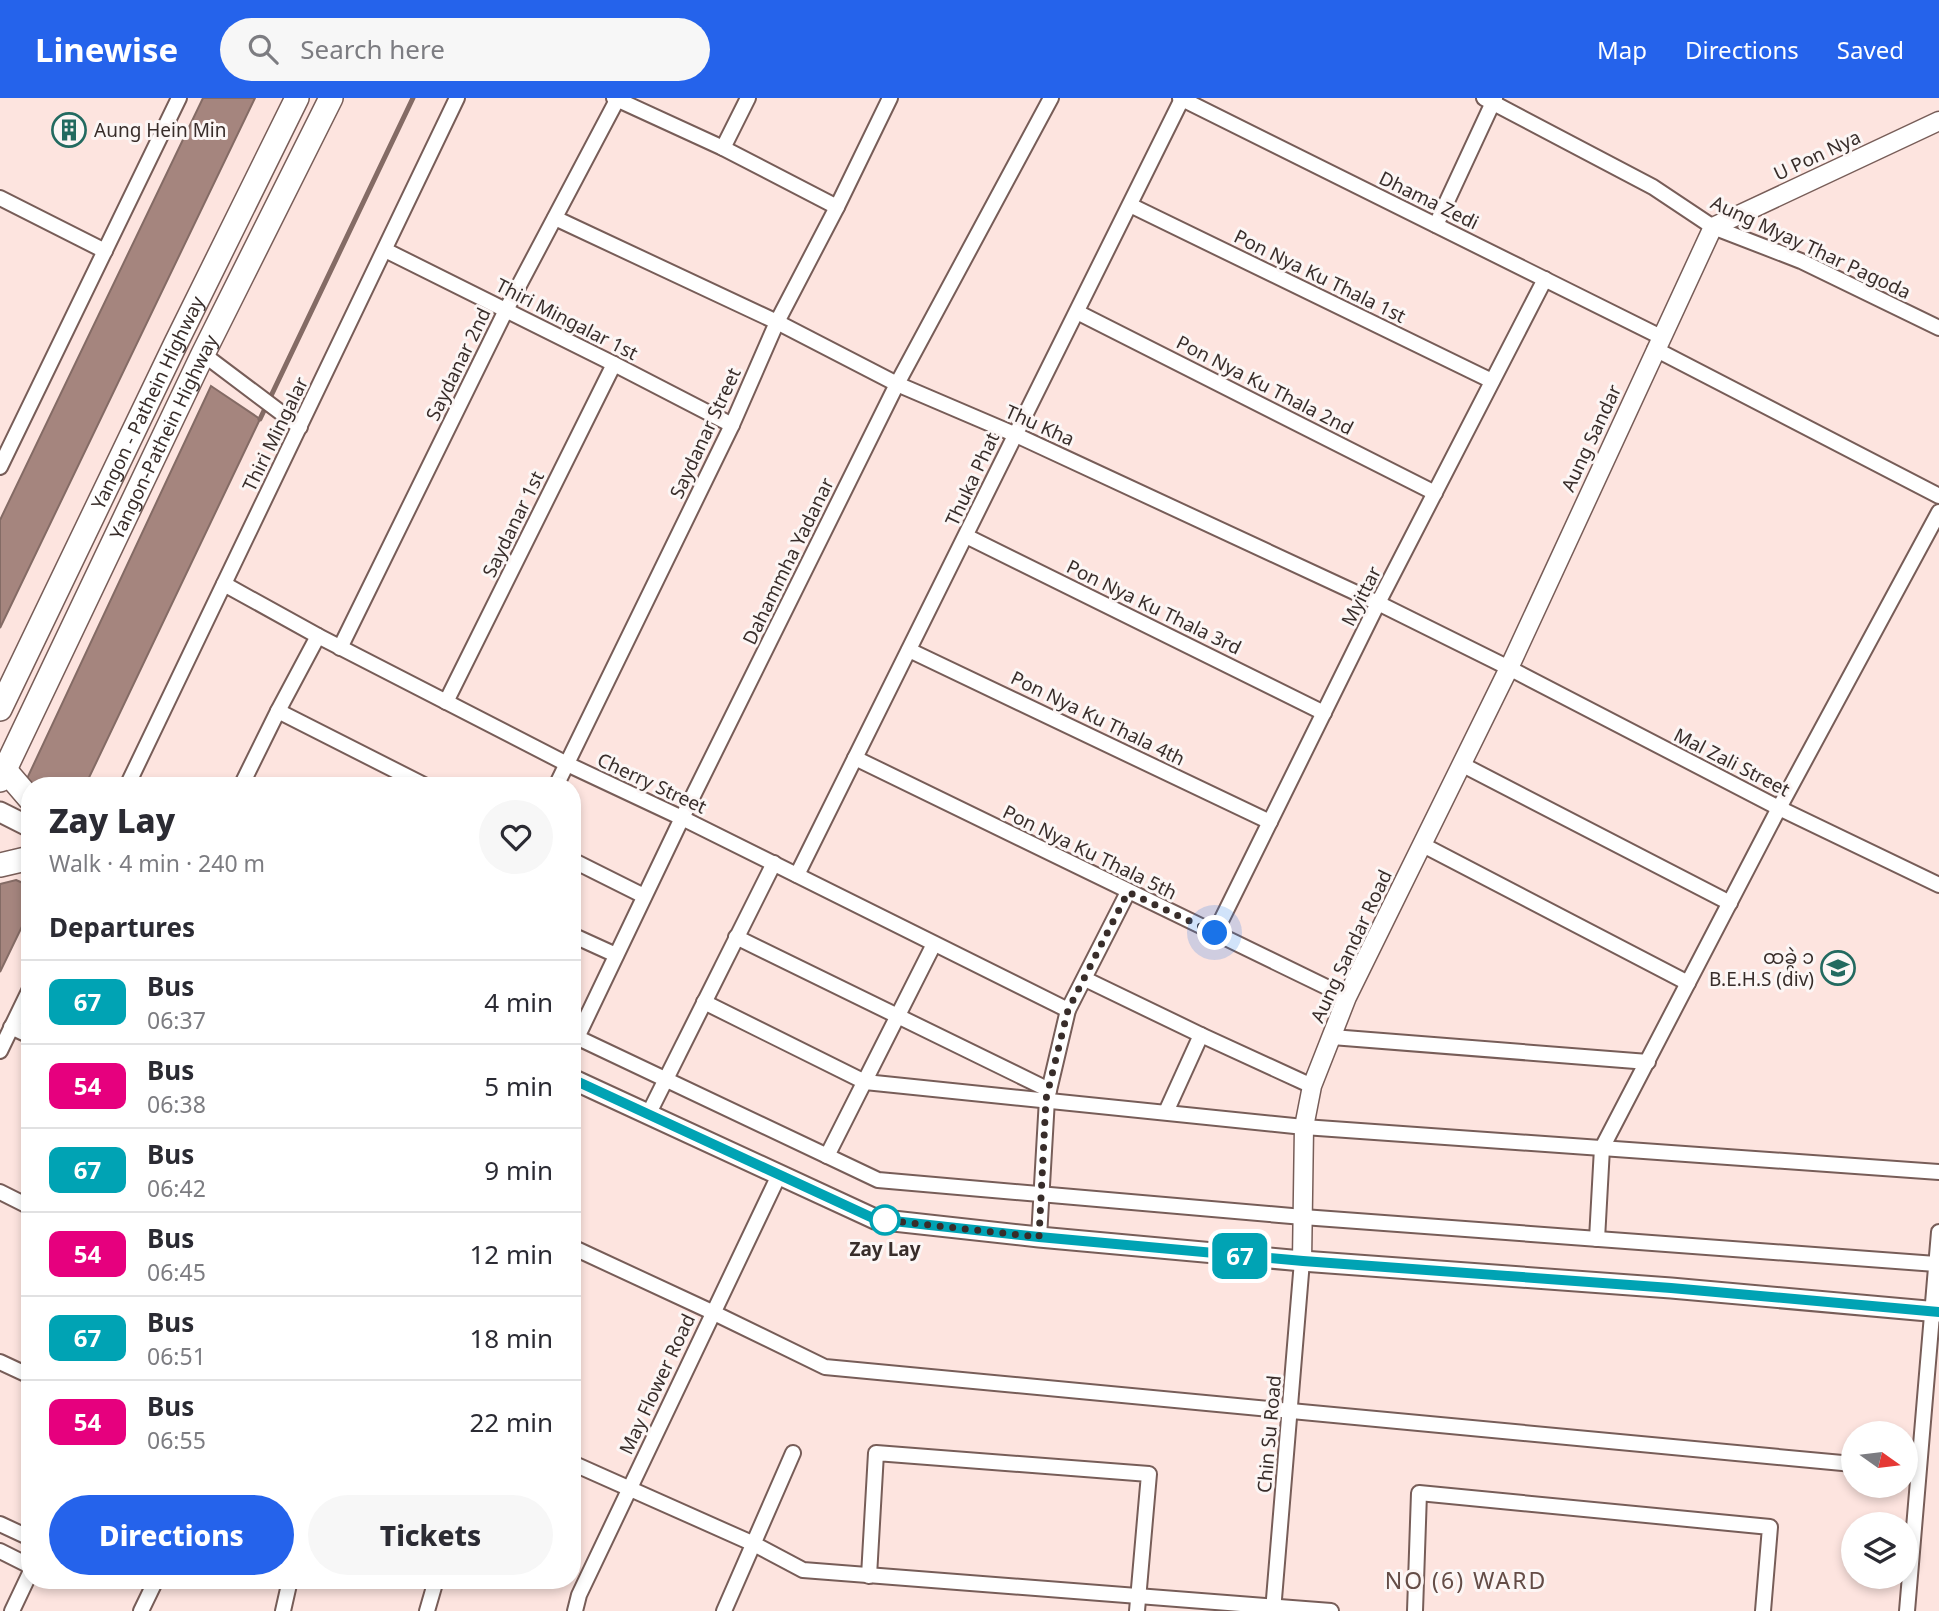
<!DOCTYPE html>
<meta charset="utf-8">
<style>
:root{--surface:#fff;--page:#f7f7f7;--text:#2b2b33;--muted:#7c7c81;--line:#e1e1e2;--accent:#2563eb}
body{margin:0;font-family:"Noto Sans","Noto Sans Myanmar",sans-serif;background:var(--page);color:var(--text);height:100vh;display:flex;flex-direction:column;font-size:26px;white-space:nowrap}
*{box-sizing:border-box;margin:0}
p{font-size:23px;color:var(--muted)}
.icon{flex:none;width:38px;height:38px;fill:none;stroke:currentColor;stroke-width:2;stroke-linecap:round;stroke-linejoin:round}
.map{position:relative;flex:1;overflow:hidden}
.drawer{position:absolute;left:21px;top:679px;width:560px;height:812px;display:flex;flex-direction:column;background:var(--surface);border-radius:28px;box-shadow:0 4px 10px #0003}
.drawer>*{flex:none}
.badge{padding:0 14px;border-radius:10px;font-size:24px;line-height:46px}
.needle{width:46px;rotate:104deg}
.buttons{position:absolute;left:1841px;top:1323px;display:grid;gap:14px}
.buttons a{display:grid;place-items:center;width:77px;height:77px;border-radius:50%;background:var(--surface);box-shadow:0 4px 10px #0003;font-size:35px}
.you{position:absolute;width:35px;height:35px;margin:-18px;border:5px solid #fff;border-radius:50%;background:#1a73e8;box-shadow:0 0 0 10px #1a73e833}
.map>.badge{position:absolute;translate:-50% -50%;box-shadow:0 0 0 4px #fff}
h2{padding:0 28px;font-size:26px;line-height:63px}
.round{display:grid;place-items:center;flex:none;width:74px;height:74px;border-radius:37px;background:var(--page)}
.headline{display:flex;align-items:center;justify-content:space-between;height:119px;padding:0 28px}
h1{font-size:33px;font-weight:800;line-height:52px}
.cta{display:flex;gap:14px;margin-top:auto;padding:14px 28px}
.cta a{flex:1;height:80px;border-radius:42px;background:var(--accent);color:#fff;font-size:28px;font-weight:800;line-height:80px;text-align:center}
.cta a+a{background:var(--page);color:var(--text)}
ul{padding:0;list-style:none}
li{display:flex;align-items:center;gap:21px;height:84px;padding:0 28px;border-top:2px solid var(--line)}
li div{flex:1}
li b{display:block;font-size:26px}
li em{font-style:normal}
li .badge{min-width:77px;font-weight:700;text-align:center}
header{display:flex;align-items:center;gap:42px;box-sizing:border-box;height:98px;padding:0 35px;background:var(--accent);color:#fff}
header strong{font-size:33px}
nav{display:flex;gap:38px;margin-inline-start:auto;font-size:24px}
.search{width:490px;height:63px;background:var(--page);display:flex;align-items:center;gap:18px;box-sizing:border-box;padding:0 24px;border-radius:38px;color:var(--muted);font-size:26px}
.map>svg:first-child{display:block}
</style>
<header>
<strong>Linewise</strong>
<div class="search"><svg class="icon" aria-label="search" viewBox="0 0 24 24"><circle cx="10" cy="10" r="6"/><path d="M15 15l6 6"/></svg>Search here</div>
<nav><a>Map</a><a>Directions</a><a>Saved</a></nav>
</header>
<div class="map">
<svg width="1939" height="1513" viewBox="0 0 1939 1513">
<rect width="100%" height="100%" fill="#fde4df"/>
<g fill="#a5857e" stroke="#846b65" stroke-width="2">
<path d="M203 0H255L0 530V422Z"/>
<path d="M211 288 260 321 85 688 24 687Z"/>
<path d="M16 782 30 788V812L0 874V786Z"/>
</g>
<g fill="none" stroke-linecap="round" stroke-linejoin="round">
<path stroke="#846b65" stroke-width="5" d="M260 321 413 0"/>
<g stroke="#775d58" stroke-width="18">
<g id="minor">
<path d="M614 0 723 50 837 109"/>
<path d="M1180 0 1661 239"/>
<path d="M1484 0 1653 89 1713 129 1801 163 1939 230"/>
<path d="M723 50 748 0"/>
<path d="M0 100 105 153"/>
<path d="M1130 107 1492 283"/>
<path d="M555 120 777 224 897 286 1014 336 1378 505 1509 570 1779 710 1939 787"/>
<path d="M1436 127 1495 0"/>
<path d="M385 152 614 266 732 327"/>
<path d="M1077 214 1435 395"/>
<path d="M1655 251 1939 398"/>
<path d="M203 256 300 329"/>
<path d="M0 369 179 0"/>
<path d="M966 438 1324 615"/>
<path d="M224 486 318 538 567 666 682 720 1068 912"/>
<path d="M340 550 506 212 617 2"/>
<path d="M909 552 1270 724"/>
<path d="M446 604 614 266"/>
<path d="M278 613 426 688"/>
<path d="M855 660 1347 899"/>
<path d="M1463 667 1730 805"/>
<path d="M127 688 457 0"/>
<path d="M241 688 278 613 318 538"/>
<path d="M556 688 732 327 777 224 837 109 890 0"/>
<path d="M1423 747 1688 885"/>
<path d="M572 762 644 798"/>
<path d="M797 777 1182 1"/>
<path d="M1215 835 1378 505 1545 181"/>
<path d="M572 837 616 857"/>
<path d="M736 839 1049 992"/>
<path d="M1085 881 1201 937 1312 988"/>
<path d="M704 904 865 984 1304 1029 1939 1074"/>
<path d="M11 929 30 938"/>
<path d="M572 937 878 1082 1303 1119 1936 1166"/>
<path d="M1332 939 1648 964"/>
<path d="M572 950 682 720 897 286 1051 0"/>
<path d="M0 953 30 891"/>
<path d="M1166 1014 1201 937"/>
<path d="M648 1017 774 765"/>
<path d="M827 1058 934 846"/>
<path d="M0 1094 30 1109"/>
<path d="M1039 1139 1047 1001 1068 912 1128 794"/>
<path d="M1597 1141 1602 1050 1779 710 1939 414"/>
<path d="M572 1149 712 1214 825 1269 1853 1366"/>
<path d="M0 1264 30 1278"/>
<path d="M572 1365 754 1446 803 1472 1331 1513"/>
<path d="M0 1426 30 1440"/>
<path d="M0 1453 30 1468"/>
<path d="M869 1478 876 1355 1149 1376 1137 1513"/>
<path d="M12 1513 30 1475"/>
<path d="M141 1513 156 1482"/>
<path d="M283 1513 290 1482"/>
<path d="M427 1513 436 1482"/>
<path d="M575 1513 579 1497 779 1077"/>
<path d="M724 1513 793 1355"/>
<path d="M1273 1513 1302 1163"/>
<path d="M1415 1513 1419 1395 1770 1429 1763 1513"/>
<path d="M1907 1513 1939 1134"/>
</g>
</g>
<g stroke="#775d58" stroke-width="21">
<path id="tertiary" d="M1302 1163 1304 1029 1312 988 1347 899 1509 570 1713 129 1939 23"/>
</g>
<g stroke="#775d58" stroke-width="23">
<g id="secondary">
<path d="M0 714 30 729"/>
<path d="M572 981 875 1121 1039 1139 1302 1163 1671 1190 1939 1214"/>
</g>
</g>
<g stroke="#775d58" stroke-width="26">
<g id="primary">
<path id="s1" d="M0 611 176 245 297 0"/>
<path d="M5 672 30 701"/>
<path id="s2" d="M0 682 203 256 331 0"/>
<path d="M0 767 30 760"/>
</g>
</g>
<use href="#minor" stroke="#fff" stroke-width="14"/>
<use href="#tertiary" stroke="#fff" stroke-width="18"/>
<use href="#secondary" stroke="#fff" stroke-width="19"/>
<use href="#primary" stroke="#fff" stroke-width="23"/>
</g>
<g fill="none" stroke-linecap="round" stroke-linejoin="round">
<g stroke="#fff" stroke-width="16">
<path id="line" d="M572 981 875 1121 1039 1139 1303 1163 1671 1190 1939 1214"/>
</g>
<use href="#line" stroke="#00a3b4" stroke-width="10"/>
<path stroke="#382d2a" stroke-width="7" stroke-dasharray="0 12.6" d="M885 1122 875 1121 1039 1139 1046 1001 1068 912 1128 794 1215 835"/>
</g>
<defs>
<g id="building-ring" transform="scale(1.75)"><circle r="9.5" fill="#fcf6f5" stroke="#226a60" stroke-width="1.5"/><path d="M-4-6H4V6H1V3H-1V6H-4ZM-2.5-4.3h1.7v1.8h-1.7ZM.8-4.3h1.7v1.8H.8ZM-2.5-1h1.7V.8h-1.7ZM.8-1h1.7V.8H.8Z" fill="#226a60"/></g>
<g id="school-ring" transform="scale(1.75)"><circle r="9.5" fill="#fcf6f5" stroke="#226a60" stroke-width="1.5"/><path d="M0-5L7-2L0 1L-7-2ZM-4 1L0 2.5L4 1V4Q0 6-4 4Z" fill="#226a60"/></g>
</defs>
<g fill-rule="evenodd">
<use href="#building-ring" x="69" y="32"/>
<use href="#school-ring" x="1838" y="870"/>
</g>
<circle fill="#fff" stroke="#00a3b4" stroke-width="3.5" cx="885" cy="1122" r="14"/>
<g text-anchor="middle" stroke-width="6" stroke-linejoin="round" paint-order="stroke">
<g font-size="19" fill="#382d2a" stroke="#fcf6f5" text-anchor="start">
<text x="94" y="39">Aung Hein Min</text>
<text x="1814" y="866" text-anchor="end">ထခွဲ ၁<tspan x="1814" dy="22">B.E.H.S (div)</tspan></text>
</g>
<g font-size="19" fill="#382d2a" stroke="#fcf6f5">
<text transform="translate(1817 57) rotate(-25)" y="7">U Pon Nya</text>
<text transform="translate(1429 102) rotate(26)" y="7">Dhama Zedi</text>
<text transform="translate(1811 149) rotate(25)" y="7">Aung Myay Thar Pagoda</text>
<text transform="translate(1320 178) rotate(26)" y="7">Pon Nya Ku Thala 1st</text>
<text transform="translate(567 221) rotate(27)" y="7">Thiri Mingalar 1st</text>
<text transform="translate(458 266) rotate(-64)" y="7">Saydanar 2nd</text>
<text transform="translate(1265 287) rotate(27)" y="7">Pon Nya Ku Thala 2nd</text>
<text dy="7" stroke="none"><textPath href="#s1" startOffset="340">Yangon - Pathein Highway</textPath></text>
<text transform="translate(1040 327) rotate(24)" y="7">Thu Kha</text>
<text transform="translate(705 335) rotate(-65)" y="7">Saydanar Street</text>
<text transform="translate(275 336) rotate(-64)" y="7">Thiri Mingalar</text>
<text dy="7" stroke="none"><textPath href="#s2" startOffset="380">Yangon-Pathein Highway</textPath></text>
<text transform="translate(1591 340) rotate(-65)" y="7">Aung Sandar</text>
<text transform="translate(972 381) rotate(-65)" y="7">Thuka Phat</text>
<text transform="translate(513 426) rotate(-64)" y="7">Saydanar 1st</text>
<text transform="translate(788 463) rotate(-64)" y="7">Dahammha Yadanar</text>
<text transform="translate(1361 498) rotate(-63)" y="7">Myittar</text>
<text transform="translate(1154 509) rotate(26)" y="7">Pon Nya Ku Thala 3rd</text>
<text transform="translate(1098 620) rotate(26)" y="7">Pon Nya Ku Thala 4th</text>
<text transform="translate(1732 664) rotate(27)" y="7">Mal Zali Street</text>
<text transform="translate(652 685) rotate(25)" y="7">Cherry Street</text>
<text transform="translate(1090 754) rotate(26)" y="7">Pon Nya Ku Thala 5th</text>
<text transform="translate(1351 848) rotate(-65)" y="7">Aung Sandar Road</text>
<text transform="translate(657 1286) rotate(-65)" y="7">May Flower Road</text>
<text transform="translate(1269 1336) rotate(-85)" y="7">Chin Su Road</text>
</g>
<g font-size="19" font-weight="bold" fill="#382d2a" stroke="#fcf6f5">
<text x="885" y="1158">Zay Lay</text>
</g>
<g font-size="23" letter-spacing="2" fill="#644c46" stroke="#fcf6f5">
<text x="1466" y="1491">NO (6) WARD</text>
</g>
</g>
</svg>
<div class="buttons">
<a><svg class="needle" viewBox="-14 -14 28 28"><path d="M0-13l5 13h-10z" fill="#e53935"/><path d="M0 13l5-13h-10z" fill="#7c7c81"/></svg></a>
<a><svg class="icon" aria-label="layers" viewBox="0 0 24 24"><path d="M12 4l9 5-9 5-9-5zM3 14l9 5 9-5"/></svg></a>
</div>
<div class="you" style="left:1215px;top:835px"></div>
<b class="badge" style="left:1240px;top:1158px;background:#00a3b4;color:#fff">67</b>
<section class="drawer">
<div class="headline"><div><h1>Zay Lay</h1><p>Walk · 4 min · 240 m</p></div><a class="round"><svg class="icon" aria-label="heart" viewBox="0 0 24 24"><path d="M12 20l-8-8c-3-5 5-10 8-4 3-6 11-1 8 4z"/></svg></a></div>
<h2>Departures</h2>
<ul>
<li><span class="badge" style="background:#00a3b4;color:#fff">67</span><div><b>Bus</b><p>06:37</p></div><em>4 min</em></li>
<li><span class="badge" style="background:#e6007e;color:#fff">54</span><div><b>Bus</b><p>06:38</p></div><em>5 min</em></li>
<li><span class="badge" style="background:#00a3b4;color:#fff">67</span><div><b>Bus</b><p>06:42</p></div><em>9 min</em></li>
<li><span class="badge" style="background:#e6007e;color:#fff">54</span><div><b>Bus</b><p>06:45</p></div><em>12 min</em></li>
<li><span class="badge" style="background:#00a3b4;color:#fff">67</span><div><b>Bus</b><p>06:51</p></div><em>18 min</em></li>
<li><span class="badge" style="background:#e6007e;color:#fff">54</span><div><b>Bus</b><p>06:55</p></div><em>22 min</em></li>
</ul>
<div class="cta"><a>Directions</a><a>Tickets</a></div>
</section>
</div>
